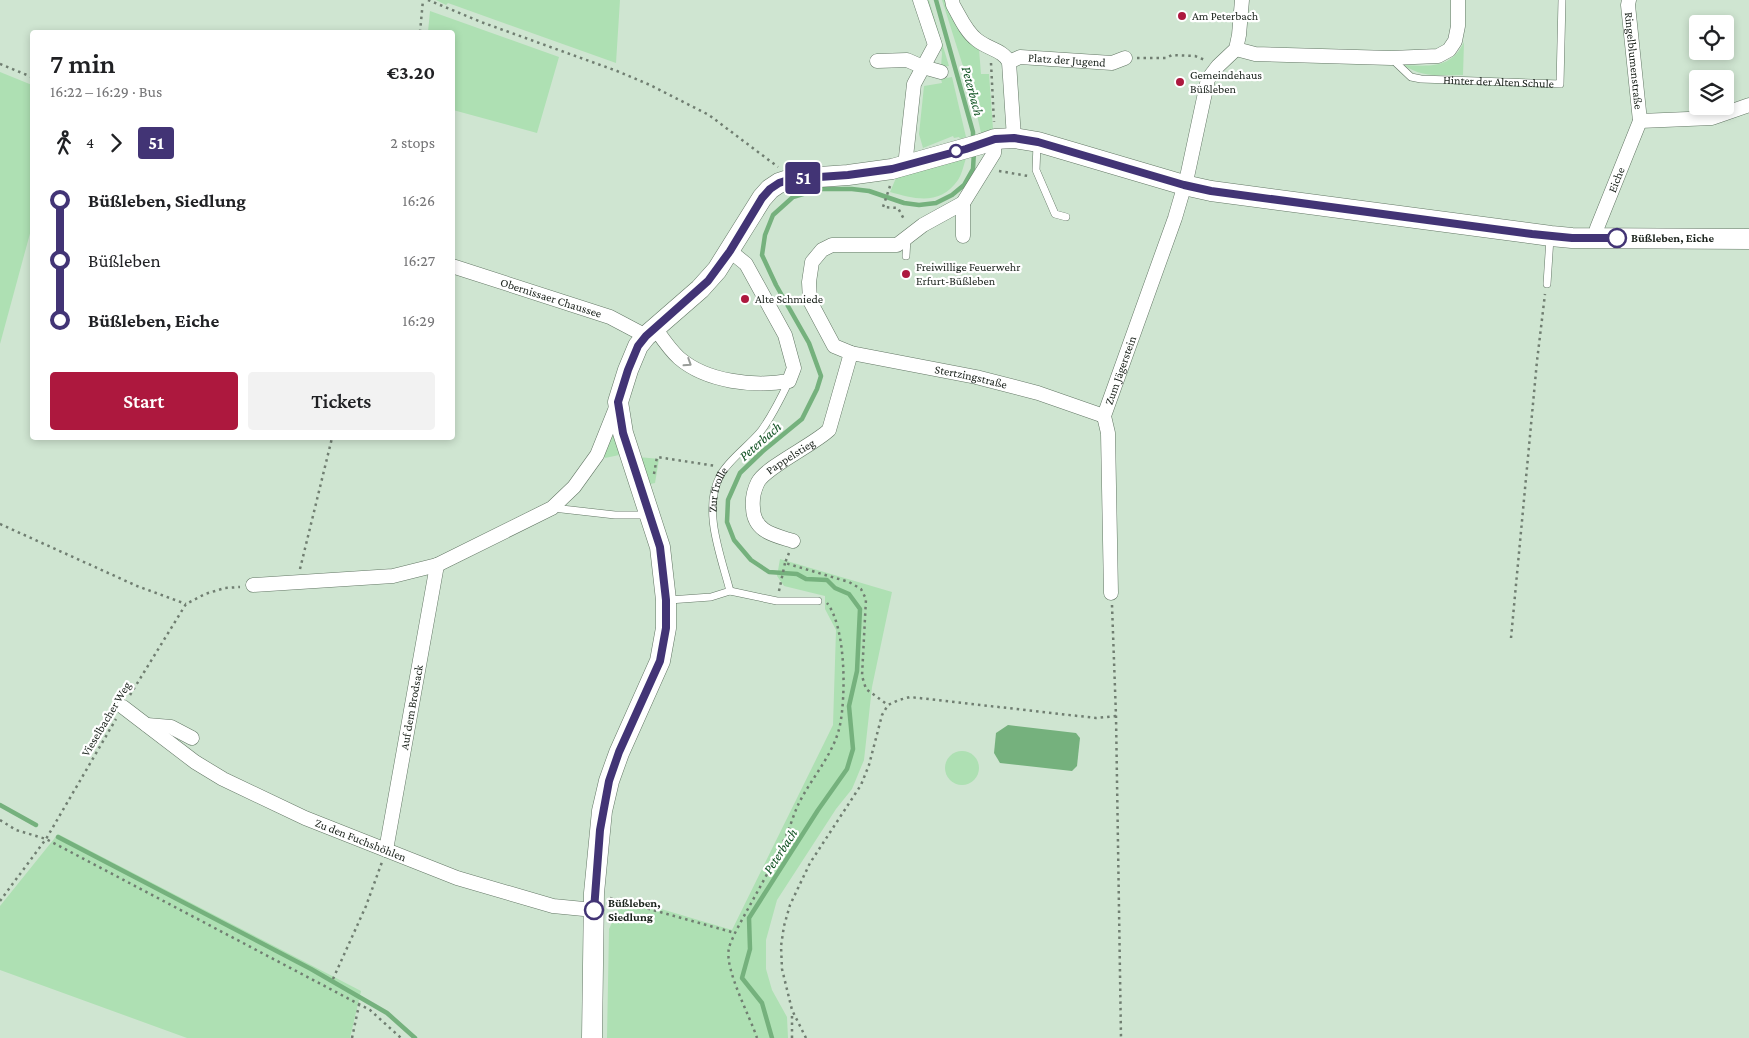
<!DOCTYPE html>
<meta charset="utf-8">
<style>
:root{--surface:#fff;--page:#f2f2f2;--text:#202124;--muted:#757577;--accent:#ad183e}
body{margin:0;font-family:"Crimson Pro",serif;background:var(--page);color:var(--text);height:100vh;display:flex;flex-direction:column;font-size:19px;white-space:nowrap}
*{box-sizing:border-box;margin:0}
p{font-size:16px;color:var(--muted)}
.icon{flex:none;width:28px;height:28px;fill:none;stroke:currentColor;stroke-width:2;stroke-linecap:round;stroke-linejoin:round}
.map{position:relative;flex:1;overflow:hidden}
.side{position:absolute;left:30px;top:30px;width:425px;height:410px;display:flex;flex-direction:column;background:var(--surface);border-radius:5px;box-shadow:0 2px 8px #0003}
.side>*{flex:none}
.badge{padding:0 10px;border-radius:4px;font-size:18px;line-height:32px}
.fabs{position:absolute;left:1689px;top:15px;display:grid;gap:10px}
.fabs a{display:grid;place-items:center;width:45px;height:45px;border-radius:5px;background:var(--surface);box-shadow:0 2px 8px #0003;font-size:25px}
.map>.badge{position:absolute;translate:-50% -50%;box-shadow:0 0 0 2px #fff}
.legs{display:flex;align-items:center;gap:8px;height:55px;padding:0 20px;font-size:16px}
.legs p{margin-inline-start:auto}
.head{display:flex;align-items:center;justify-content:space-between;height:85px;padding:0 20px}
h1{font-size:28px;font-weight:600;line-height:38px}
.cta{display:flex;gap:10px;margin-top:auto;padding:10px 20px}
.cta a{flex:1;height:58px;border-radius:5px;background:var(--accent);color:#fff;font-size:20px;font-weight:600;line-height:58px;text-align:center}
.cta a+a{background:var(--page);color:var(--text)}
ul{padding:0 20px;list-style:none}
li{display:flex;align-items:center;gap:18px;height:60px;font-size:19px}
li i{display:grid;place-items:center;width:8px;height:100%;margin:0 6px;background:currentColor}
li i::after{content:'';width:12px;height:12px;margin:-6px;border:4px solid;border-radius:50%;background:var(--surface)}
li p{margin-inline-start:auto}
li:first-child i{background:linear-gradient(#0000 50%,currentColor 0)}
li:last-child i{background:linear-gradient(currentColor 50%,#0000 0)}
.map>svg:first-child{display:block}
</style>
<div class="map">
<svg width="1749" height="1038" viewBox="0 0 1749 1038">
<rect width="100%" height="100%" fill="#cfe5d1"/>
<g fill="#aee0b3">
<path d="M436 0H620L616 63 448 3 446 5Z"/>
<path d="M926 0H929L949 66 941 67 942 53Z"/>
<path d="M942 0H948C954 20 960 38 979 49L981 74H989L993 129 981 133 974 101Z"/>
<path d="M430 11 559 57 537 133 453 110 452 32H428Z"/>
<path d="M1464 42 1463 75C1443 75 1421 78 1404 65 1430 66 1451 69 1464 42Z"/>
<path d="M0 72 32 85V226L0 344Z"/>
<path d="M952 77 966 137 960 139 959 137 954 138 953 136 923 148 919 134 924 86 942 83 941 79Z"/>
<path d="M966 158C964 164 962 174 958 180 940 206 915 199 890 192L896 178Z"/>
<path d="M612 432 624 454 605 458 603 455Z"/>
<path d="M639 457 659 459 655 483 650 484Z"/>
<path d="M780 559 892 592 872 687 864 760 852 789 836 809 777 900 766 940V969L772 990 787 1017 788 1038H607L609 929 624 898 732 930 833 725 836 630 825 609V596L784 586 777 576Z"/>
<circle cx="962" cy="768" r="17"/>
<path d="M58 834 361 991 350 1038H187L0 970V906Z"/>
</g>
<path fill="#75b17d" d="M1008 725 1076 733 1080 738 1077 766 1072 771 1000 763 994 753 996 733Z"/>
<g fill="none" stroke-linecap="round" stroke-linejoin="round">
<g stroke="#75b17d" stroke-width="4.5">
<path d="M936 0 973 132V141"/>
<path d="M0 805 36 825"/>
<path d="M58 837 311 969 387 1013 415 1038"/>
<path d="M772 1038 762 1003 742 978 750 949 749 918 818 810 847 769 853 749 849 706 857 671 860 609 849 594 835 588 827 580 806 579 797 574 769 572 751 560 734 540 727 522 728 500 740 473 763 451 802 419 817 389 821 376 809 343 776 285 762 255 765 235 773 215 793 197 820 189H852L869 191 904 203 919 205 936 203 952 195 964 185 973 169 974 151"/>
</g>
<g stroke="#637765" stroke-width="8">
<g id="lane">
<path id="s1" d="M1392 59 1411 77 1421 79 1560 84 1562 0"/>
<path d="M1037 144 1036 170 1055 214 1066 217"/>
<path d="M906 256 907 238"/>
<path d="M1547 284 1550 238"/>
<path d="M553 508 615 515H647"/>
<path id="s2" d="M730 591C721 556 702 510 720 476 728 460 749 446 761 431 772 416 781 398 789 381"/>
<path d="M669 600 711 597 730 591 777 601H818"/>
</g>
</g>
<g stroke="#637765" stroke-width="15">
<g id="street">
<path d="M952 0 953 5C960 17 966 32 977 40 988 49 1003 50 1009 62L1014 138"/>
<path id="s3" d="M1629 0 1628 5 1640 121"/>
<path d="M1236 49 1255 54 1391 58 1438 56 1449 50 1455 41 1458 26V0"/>
<path d="M877 61 907 60 923 67 941 72"/>
<path id="s4" d="M1009 62 1020 57 1112 63 1125 58"/>
<path d="M1640 121 1712 118 1749 105"/>
<path id="s5" d="M995 139 994 153 963 203 923 225 897 245H832L822 250 812 262 809 282 810 301 834 346 851 353 976 377 1038 393 1104 416"/>
<path d="M905 166 914 84 935 45 920 0"/>
<path d="M963 236V203"/>
<path id="s6" d="M1596 238 1597 228 1640 121"/>
<path id="s7" d="M452 266 610 317 646 336"/>
<path d="M655 328C662 338 670 350 679 358 707 382 754 387 789 381L794 368 785 335 746 264 730 251"/>
<path id="s8" d="M793 541C774 535 754 532 753 508 752 499 754 490 758 482 766 467 813 445 829 430L851 353"/>
<path d="M253 585 393 576 437 565 552 508 574 487 597 455 617 405"/>
<path id="s9" d="M1111 593 1108 433 1104 416 1175 218 1187 177 1208 79 1218 66 1236 49 1239 35 1242 0"/>
<path id="s10" d="M123 707 195 762 223 779 305 818 457 878 553 906 594 910"/>
<path d="M147 725 171 727 192 738"/>
<path id="s11" d="M386 850 437 565"/>
</g>
</g>
<g stroke="#637765" stroke-width="21">
<path id="secondary" d="M592 1038 594 893 602 811 609 781 619 753 660 661 666 628V600L660 547 623 433 618 402 628 370 638 346 646 336 700 289 717 270 762 198 770 189 779 183 791 179 848 175 892 169 981 144 995 139 1014 138 1038 142 1184 185 1211 191 1551 236 1572 238 1749 239"/>
</g>
<g stroke="#707e71" stroke-width="2.5" stroke-dasharray="2.5 4" stroke-linecap="butt">
<path d="M428 0 481 22 617 71 650 85 709 115 778 167"/>
<path d="M420 32 423 0"/>
<path d="M1137 58H1166L1172 55 1195 56 1205 60"/>
<path d="M991 63 994 122"/>
<path d="M0 64 32 77"/>
<path d="M999 171 1028 176"/>
<path d="M890 186 883 207 898 208 905 221"/>
<path d="M654 474 657 457 716 466"/>
<path d="M0 524 137 586 186 604"/>
<path d="M789 553 785 563 849 582 861 589 866 599 862 676 866 689 888 705"/>
<path d="M300 569 332 438"/>
<path d="M779 591 785 563"/>
<path d="M1112 605 1116 716 1121 1038"/>
<path d="M1511 638 1537 361 1545 294"/>
<path d="M130 695 186 604 205 594 225 588 240 587"/>
<path d="M0 820 16 830 46 839 370 1010 401 1038"/>
<path d="M610 898 735 933"/>
<path d="M0 901 46 839 116 719"/>
<path d="M333 979 366 906 382 862"/>
<path d="M352 1038 359 1005"/>
<path d="M757 1038C750 1016 724 969 729 948 730 943 733 938 735 933 751 902 769 873 783 842 790 829 793 815 799 803 812 777 834 754 840 725 846 695 846 627 827 603"/>
<path d="M792 1038V1012"/>
<path d="M806 1038 792 1010 782 969 781 946 784 926 790 905 810 863 861 785 869 765 882 715 888 705 899 700 910 697 1096 718 1116 716"/>
</g>
<use href="#lane" stroke="#fff" stroke-width="7"/>
<use href="#street" stroke="#fff" stroke-width="14"/>
<use href="#secondary" stroke="#fff" stroke-width="20"/>
</g>
<defs><path id="oneway-chevron" d="M-2-3.5L2.5 0L-2 3.5" fill="none" stroke-width="1.6" stroke-linecap="round" stroke-linejoin="round" transform="scale(1.25)"/></defs>
<use stroke="#989c98" href="#oneway-chevron" transform="translate(688 363) rotate(33)"/>
<g fill="none" stroke-linecap="round" stroke-linejoin="round">
<g stroke="#fff" stroke-width="11">
<path id="line-1" d="M594 910 600 830 609 781 619 752 660 661 666 628V600L660 547 623 433 618 402 628 370 638 346 646 336 708 281 730 251 762 198 770 189 779 183 791 179 848 175 892 169 966 149 995 139 1014 138 1038 142 1184 185 1211 191 1532 234 1572 238H1617"/>
</g>
<use href="#line-1" stroke="#423475" stroke-width="8"/>
</g>
<g fill="#ad183e" stroke="#fff" stroke-width="2">
<circle cx="1182" cy="16" r="5"/>
<circle cx="1180" cy="82" r="5"/>
<circle cx="906" cy="274" r="5"/>
<circle cx="745" cy="299" r="5"/>
</g>
<g fill="#fff" stroke="#423475" stroke-width="2.5">
<circle cx="956" cy="151" r="6"/>
<circle cx="1617" cy="238" r="9"/>
<circle cx="594" cy="910" r="9"/>
</g>
<g text-anchor="middle" stroke-width="4.5" stroke-linejoin="round" paint-order="stroke">
<g font-size="12" fill="#1a221b" stroke="#fff" text-anchor="start">
<text x="1192" y="20">Am Peterbach</text>
<text x="1190" y="79">Gemeindehaus<tspan x="1190" dy="14">Büßleben</tspan></text>
<text x="916" y="271">Freiwillige Feuerwehr<tspan x="916" dy="14">Erfurt-Büßleben</tspan></text>
<text x="755" y="303">Alte Schmiede</text>
</g>
<g font-size="12" fill="#1a221b" stroke="#fff">
<text dy="4" stroke="none"><textPath href="#s4" startOffset="59">Platz der Jugend</textPath></text>
<text dy="4" stroke="none"><textPath href="#s3" startOffset="61">Ringelblumenstraße</textPath></text>
<text dy="4" stroke="none"><textPath href="#s1" startOffset="114">Hinter der Alten Schule</textPath></text>
<text dy="4" stroke="none"><textPath href="#s6" startOffset="62">Eiche</textPath></text>
<text dy="4" stroke="none"><textPath href="#s7" startOffset="104">Obernissaer Chaussee</textPath></text>
<text dy="4" stroke="none"><textPath href="#s9" startOffset="226">Zum Jägerstein</textPath></text>
<text dy="4" stroke="none"><textPath href="#s5" startOffset="474">Stertzingstraße</textPath></text>
<text dy="4" stroke="none"><textPath href="#s8" startOffset="125">Pappelstieg</textPath></text>
<text dy="4" stroke="none"><textPath href="#s2" startOffset="104">Zur Trolle</textPath></text>
<text dy="4" stroke="none"><textPath href="#s11" startOffset="145">Auf dem Brodsack</textPath></text>
<text transform="translate(106 719) rotate(-59)" y="4">Vieselbacher Weg</text>
<text dy="4" stroke="none"><textPath href="#s10" startOffset="274">Zu den Fuchshöhlen</textPath></text>
</g>
<g font-size="12" font-weight="bold" fill="#1a221b" stroke="#fff" text-anchor="start">
<text x="1631" y="242">Büßleben, Eiche</text>
<text x="608" y="907">Büßleben,<tspan x="608" dy="14">Siedlung</tspan></text>
</g>
<g font-size="14" font-style="italic" fill="#0f5121" stroke="#fff">
<text transform="translate(973 91) rotate(75)" y="5">Peterbach</text>
<text transform="translate(760 441) rotate(-41)" y="5">Peterbach</text>
<text transform="translate(780 851) rotate(-57)" y="5">Peterbach</text>
</g>
</g>
</svg>
<div class="fabs">
<a><svg class="icon" aria-label="locate" viewBox="0 0 24 24"><circle cx="12" cy="12" r="6"/><path d="M12 2v4M12 18v4M2 12h4M18 12h4"/></svg></a>
<a><svg class="icon" aria-label="layers" viewBox="0 0 24 24"><path d="M12 4l9 5-9 5-9-5zM3 14l9 5 9-5"/></svg></a>
</div>
<b class="badge" style="left:803px;top:178px;background:#423475;color:#fff">51</b>
<section class="side">
<div class="head"><div><h1>7 min</h1><p>16:22 – 16:29 · Bus</p></div><b>€3.20</b></div>
<div class="legs"><svg class="icon" aria-label="walk" viewBox="0 0 24 24"><circle cx="13" cy="4" r="2"/><path d="M13 8l-2 6 4 7M11 14l-3 7M7 12l3-4h3l4 4"/></svg>4<svg class="icon" aria-label="forward" viewBox="0 0 24 24"><path d="M9 5l7 7-7 7"/></svg><b class="badge" style="background:#423475;color:#fff">51</b><p>2 stops</p></div>
<ul>
<li><i style="color:#423475"></i><b>Büßleben, Siedlung</b><p>16:26</p></li>
<li><i style="color:#423475"></i><span>Büßleben</span><p>16:27</p></li>
<li><i style="color:#423475"></i><b>Büßleben, Eiche</b><p>16:29</p></li>
</ul>
<div class="cta"><a>Start</a><a>Tickets</a></div>
</section>
</div>
